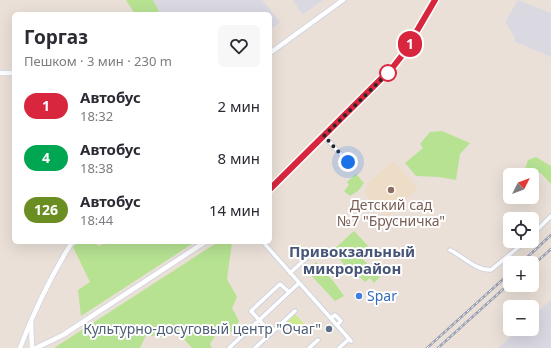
<!DOCTYPE html>
<html lang="ru">
<meta charset="utf-8">
<style>
:root{--surface:#fff;--page:#f7f7f7;--text:#2b2b33;--muted:#7c7c81}
body{margin:0;font-family:"Noto Sans",sans-serif;background:var(--page);color:var(--text);height:100vh;display:flex;flex-direction:column;font-size:15px;white-space:nowrap}
*{box-sizing:border-box;margin:0}
p{font-size:13px;color:var(--muted)}
.icon{flex:none;width:22px;height:22px;fill:none;stroke:currentColor;stroke-width:2;stroke-linecap:round;stroke-linejoin:round}
.map{position:relative;flex:1;overflow:hidden}
.drawer{position:absolute;left:12px;top:12px;width:260px;height:232px;display:flex;flex-direction:column;background:var(--surface);border-radius:6px;box-shadow:0 4px 16px #0002}
.drawer>*{flex:none}
.badge{padding:0 8px;border-radius:13px;font-size:14px;line-height:26px}
.needle{width:26px;rotate:48deg}
.buttons{position:absolute;left:503px;top:168px;display:grid;gap:8px}
.buttons a{display:grid;place-items:center;width:36px;height:36px;border-radius:6px;background:var(--surface);box-shadow:0 4px 16px #0002;font-size:20px}
.you{position:absolute;width:20px;height:20px;margin:-10px;border:3px solid #fff;border-radius:50%;background:#1a73e8;box-shadow:0 0 0 6px #1a73e833}
.map>.badge{position:absolute;translate:-50% -50%;box-shadow:0 0 0 2px #fff}
.round{display:grid;place-items:center;flex:none;width:42px;height:42px;border-radius:6px;background:var(--page)}
.summary{display:flex;align-items:center;justify-content:space-between;height:68px;padding:0 12px}
h1{font-size:19px;font-weight:700;line-height:30px}
ul{padding:0;list-style:none}
li{display:flex;align-items:center;gap:12px;height:52px;padding:0 12px}
li div{flex:1}
li b{display:block;font-size:15px}
li em{font-style:normal}
li .badge{min-width:44px;font-weight:700;text-align:center}
.map>svg:first-child{display:block}
</style>
<div class="map">
<svg width="551" height="348" viewBox="0 0 551 348">
<rect width="100%" height="100%" fill="#eae0d8"/>
<g fill="#dad9e2">
<path d="M145 0H262L280 22 270 30V14H153Z"/>
<path d="M293 0H323L302 15Z"/>
<path d="M518 0 551 13V57L514 41 515 38 505 22Z"/>
<path d="M551 300V348H498L519 329H532V317Z"/>
</g>
<path fill="#eddcc6" d="M393 161 418 188 387 217 364 193 368 184Z"/>
<g fill="#b6e292">
<path d="M126 0H153L159 11 155 14H135Z"/>
<path d="M442 131 470 143 460 154 456 180 439 177 416 176 405 163 423 148 420 144 430 132Z"/>
<path d="M536 157 551 166V184L541 173 532 177V175H523L528 160Z"/>
<path d="M356 174 364 183 358 191 350 196 344 191 349 185 347 182Z"/>
<path d="M354 231 368 246 359 255 380 277 374 283 370 278 365 282 357 274 355 276 332 251Z"/>
<path d="M79 242H93L99 246 106 242H160L161 244 164 242H195L81 316 78 290 90 282 73 247Z"/>
<path d="M218 242H232L227 279 237 297 232 308 239 321 232 332 220 328 210 344 212 348H192L173 327 163 337 146 335 140 348H54Z"/>
<path d="M316 262 334 282 344 296 335 301 307 271Z"/>
</g>
<path fill="#cdea8e" d="M295 314 309 329 301 337 287 322Z"/>
<g fill="none" stroke-linecap="round" stroke-linejoin="round">
<g stroke="#cdd3e1" stroke-width="5.5">
<g id="street">
<path d="M324 136 348 162"/>
<path d="M532 235 551 216"/>
<path d="M263 242 351 341"/>
<path d="M450 250C464 257 475 270 491 270L526 241"/>
<path d="M290 273 311 254"/>
<path d="M331 318 335 315 341 321 337 325"/>
<path d="M271 333 251 311 280 284 289 292"/>
<path d="M229 348 299 283"/>
<path d="M255 348 295 311"/>
<path d="M309 348 318 340"/>
<path d="M339 348 349 339"/>
</g>
</g>
<g stroke="#cdd3e1" stroke-width="6">
<g id="secondary">
<path d="M270 53 343 0"/>
<path d="M0 73H14"/>
<path d="M270 189 393 67 404 53 435 0"/>
<path d="M31 322 32 348"/>
<path d="M20 348C34 311 51 276 72 242"/>
<path d="M36 348 63 335 205 242"/>
</g>
</g>
<use href="#street" stroke="#fff" stroke-width="3.5"/>
<use href="#secondary" stroke="#fff" stroke-width="4.5"/>
<g stroke="#9ba1b2" stroke-width="2.5">
<g id="rail">
<path d="M521 263 551 235"/>
<path d="M532 266 551 249"/>
<path d="M427 348 510 273"/>
<path d="M438 348 510 283"/>
</g>
</g>
<use href="#rail" stroke="#fff" stroke-width="1" stroke-dasharray="3" stroke-linecap="butt"/>
</g>
<g fill="none" stroke-linecap="round" stroke-linejoin="round">
<g stroke="#fff" stroke-width="9">
<path id="line" d="M270 189 393 67 404 53 435 0"/>
</g>
<use href="#line" stroke="#d7263d" stroke-width="6"/>
<path stroke="#272727" stroke-width="4" stroke-dasharray="0 7.2" d="M348 162 324 136 388 73"/>
</g>
<circle fill="#fff" stroke="#d7263d" stroke-width="2" cx="388" cy="73" r="8"/>
<circle fill="#8d6e63" stroke="#fff" stroke-width="1.5" cx="391" cy="190" r="4"/>
<circle fill="#3f7fe0" stroke="#fff" stroke-width="1.5" cx="359" cy="296" r="4"/>
<circle fill="#5c6f8a" stroke="#fff" stroke-width="1.5" cx="329" cy="329" r="4"/>
<g text-anchor="middle" stroke-width="4" stroke-linejoin="round" paint-order="stroke">
<g font-size="14" fill="#785e54" stroke="#fff">
<text x="391" y="210">Детский сад<tspan x="391" dy="16">№7 "Брусничка"</tspan></text>
</g>
<g font-size="14" fill="#366cbe" stroke="#fff" text-anchor="start">
<text x="367" y="301">Spar</text>
</g>
<g font-size="14" fill="#4e5e75" stroke="#fff" text-anchor="end">
<text x="321" y="334">Культурно-досуговый центр "Очаг"</text>
</g>
<g font-size="15" font-weight="bold" fill="#475577" stroke="#fff">
<text x="352" y="257">Привокзальный<tspan x="352" dy="17">микрорайон</tspan></text>
</g>
</g>
</svg>
<div class="buttons">
<a><svg class="needle" viewBox="-14 -14 28 28"><path d="M0-13l5 13h-10z" fill="#e53935"/><path d="M0 13l5-13h-10z" fill="#7c7c81"/></svg></a>
<a><svg class="icon" aria-label="locate" viewBox="0 0 24 24"><circle cx="12" cy="12" r="6"/><path d="M12 2v4M12 18v4M2 12h4M18 12h4"/></svg></a>
<a>+</a>
<a>−</a>
</div>
<div class="you" style="left:348px;top:162px"></div>
<b class="badge" style="left:410px;top:44px;background:#d7263d;color:#fff">1</b>
<section class="drawer">
<div class="summary"><div><h1>Горгаз</h1><p>Пешком · 3 мин · 230 m</p></div><a class="round"><svg class="icon" aria-label="heart" viewBox="0 0 24 24"><path d="M12 20l-8-8c-3-5 5-10 8-4 3-6 11-1 8 4z"/></svg></a></div>
<ul>
<li><span class="badge" style="background:#d7263d;color:#fff">1</span><div><b>Автобус</b><p>18:32</p></div><em>2 мин</em></li>
<li><span class="badge" style="background:#00a651;color:#fff">4</span><div><b>Автобус</b><p>18:38</p></div><em>8 мин</em></li>
<li><span class="badge" style="background:#6b8e23;color:#fff">126</span><div><b>Автобус</b><p>18:44</p></div><em>14 мин</em></li>
</ul>
</section>
</div>
